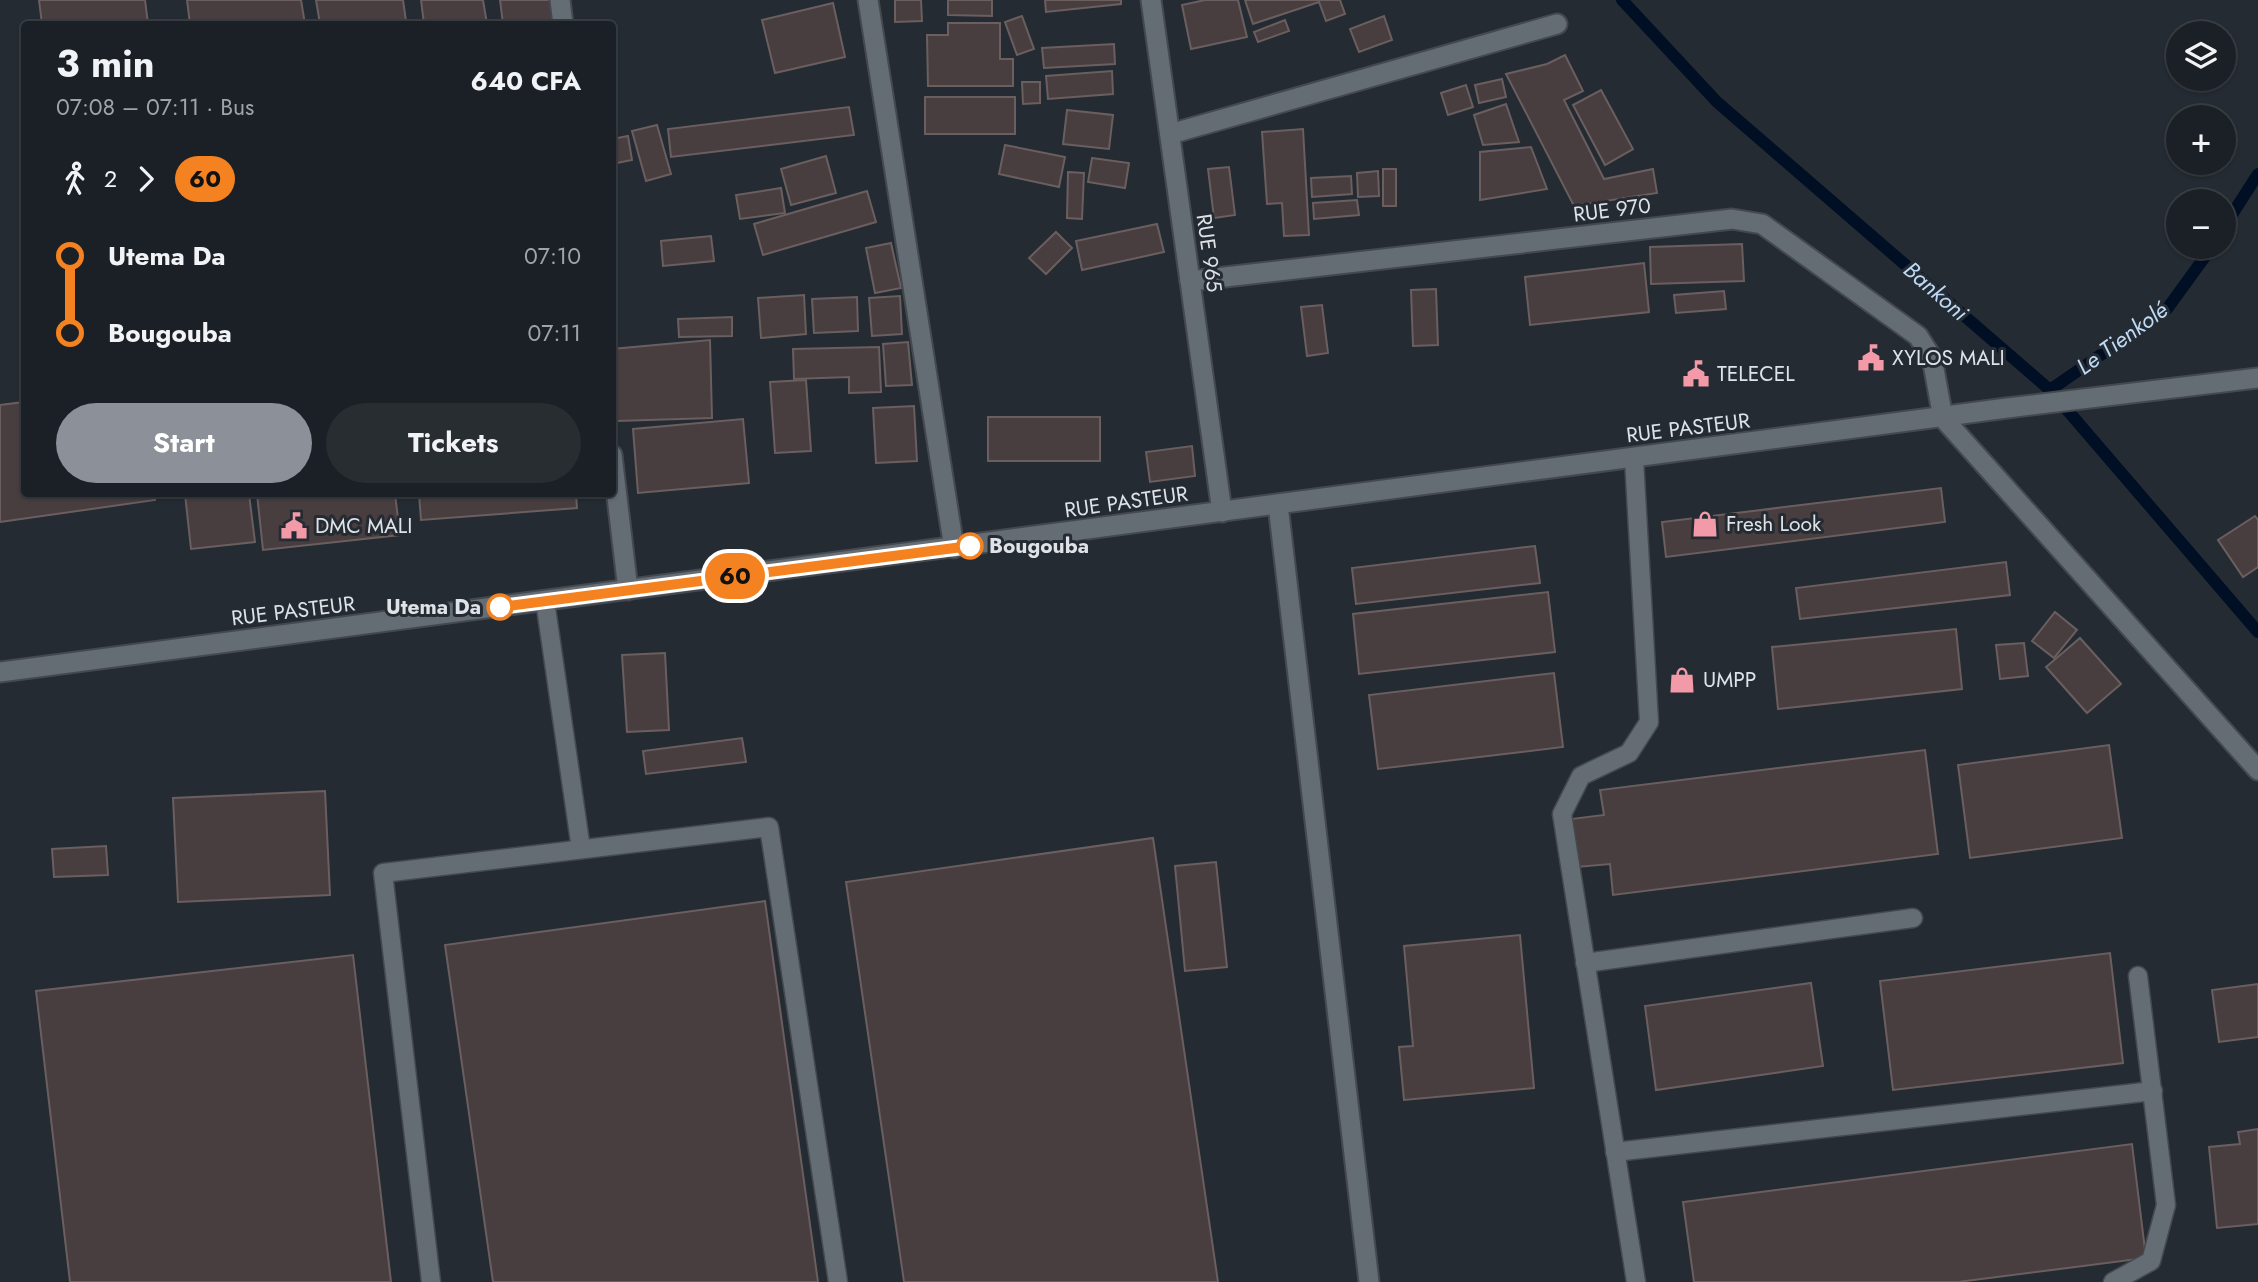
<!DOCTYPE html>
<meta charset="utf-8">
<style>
:root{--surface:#1b2026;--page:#282d32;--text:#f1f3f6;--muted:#a0a3a7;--line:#393e43;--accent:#8c9099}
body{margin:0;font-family:Jost,sans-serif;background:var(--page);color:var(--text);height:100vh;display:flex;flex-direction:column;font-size:26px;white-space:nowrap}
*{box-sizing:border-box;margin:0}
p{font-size:23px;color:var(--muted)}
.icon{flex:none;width:38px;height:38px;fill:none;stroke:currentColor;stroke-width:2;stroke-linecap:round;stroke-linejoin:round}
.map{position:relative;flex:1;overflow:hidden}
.details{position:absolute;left:21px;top:21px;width:595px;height:476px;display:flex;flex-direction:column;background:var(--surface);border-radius:7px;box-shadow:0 2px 5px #0004,0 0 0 2px var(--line)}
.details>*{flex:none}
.badge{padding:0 14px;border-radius:23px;font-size:24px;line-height:46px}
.tools{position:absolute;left:2166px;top:21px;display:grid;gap:14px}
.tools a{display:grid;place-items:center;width:70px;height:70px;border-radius:50%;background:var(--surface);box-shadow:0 2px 5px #0004,0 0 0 2px var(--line);font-size:35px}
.map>.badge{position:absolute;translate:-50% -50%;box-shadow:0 0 0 4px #fff}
.legs{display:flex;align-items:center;gap:10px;height:77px;padding:0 35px;font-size:23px}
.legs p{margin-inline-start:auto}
.overview{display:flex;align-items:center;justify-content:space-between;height:119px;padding:0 35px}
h1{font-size:38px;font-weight:700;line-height:52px}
.action{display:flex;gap:14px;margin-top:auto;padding:14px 35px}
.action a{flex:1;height:80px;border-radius:42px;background:var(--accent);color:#fff;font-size:28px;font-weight:700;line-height:80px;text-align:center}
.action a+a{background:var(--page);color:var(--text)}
ul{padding:0 35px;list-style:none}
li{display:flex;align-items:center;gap:24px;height:77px;font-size:26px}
li i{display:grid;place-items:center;width:10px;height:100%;margin:0 9px;background:currentColor}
li i::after{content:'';width:18px;height:18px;margin:-9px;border:5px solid;border-radius:50%;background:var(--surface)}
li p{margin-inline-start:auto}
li:first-child i{background:linear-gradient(#0000 50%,currentColor 0)}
li:last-child i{background:linear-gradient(currentColor 50%,#0000 0)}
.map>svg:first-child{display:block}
</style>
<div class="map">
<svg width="2258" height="1282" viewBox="0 0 2258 1282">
<rect width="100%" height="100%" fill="#242b32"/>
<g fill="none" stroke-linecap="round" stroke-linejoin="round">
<g stroke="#000f24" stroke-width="12">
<path d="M1622 0 1717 102 2050 390 2258 632"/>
<path d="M2224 227 2258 174"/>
<path d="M2050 390 2167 309 2212 247"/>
</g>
</g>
<g fill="#493e3f" stroke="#6a5e5f" stroke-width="2">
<path d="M39 0H145L148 24H42Z"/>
<path d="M187 0H301L305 24H190Z"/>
<path d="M316 0H403L406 21 385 24H320Z"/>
<path d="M421 0H483L487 24H424Z"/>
<path d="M500 0H569L572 24H503Z"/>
<path d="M895 0H921L922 21 895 22Z"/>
<path d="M948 0H992V16L948 15Z"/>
<path d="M1045 0H1121V4L1046 12Z"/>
<path d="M1205 0H1238L1247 37 1191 49 1182 5Z"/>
<path d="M1245 0H1340L1345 14 1326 21 1319 2 1253 24Z"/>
<path d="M833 3 845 57 775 73 762 20Z"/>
<path d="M1022 16 1034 49 1017 55 1005 22Z"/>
<path d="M1384 16 1392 40 1359 52 1350 29Z"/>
<path d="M1285 20 1289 31 1258 42 1254 32Z"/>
<path d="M948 23H1000V59H1013V86H928L927 35H948Z"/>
<path d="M1114 44 1115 64 1044 68 1042 48Z"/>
<path d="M1565 55 1583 91 1564 100 1604 179 1653 169 1657 193 1574 206 1506 74 1547 64Z"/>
<path d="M1112 71 1113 94 1048 99 1046 76Z"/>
<path d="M1502 79 1506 97 1479 103 1475 85Z"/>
<path d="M1022 82H1040V103L1023 104Z"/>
<path d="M1466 85 1473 107 1448 115 1441 93Z"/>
<path d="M1601 90 1633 149 1605 165 1573 105Z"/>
<rect x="925" y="97" width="90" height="37"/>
<path d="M1506 104 1519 142 1483 145 1474 115Z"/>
<path d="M849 107 854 135 671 157 668 129Z"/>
<path d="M1067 110 1113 115 1109 149 1063 144Z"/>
<path d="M657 125 671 174 646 181 632 131Z"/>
<path d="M1303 129 1309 235 1284 236 1282 203 1267 204 1262 132Z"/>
<path d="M628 136 632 160 612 164V139Z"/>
<path d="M1005 145 1065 157 1059 187 999 174Z"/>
<path d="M1531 147 1547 189 1480 200V152Z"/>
<path d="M826 156 836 193 791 205 781 169Z"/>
<path d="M1092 158 1129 163 1125 188 1088 182Z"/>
<path d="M1229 167 1235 215 1214 218 1208 169Z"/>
<rect x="1383" y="169" width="13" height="37"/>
<path d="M1378 171 1379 196 1358 197 1357 173Z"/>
<path d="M1068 172 1084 173 1082 219 1067 218Z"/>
<path d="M1351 176 1352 194 1312 197 1311 178Z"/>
<path d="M781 188 785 213 740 219 736 195Z"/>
<path d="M867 191 876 222 763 255 754 224Z"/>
<path d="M1357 200 1359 215 1314 219 1313 203Z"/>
<path d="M1157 224 1164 252 1082 270 1076 241Z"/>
<path d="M1056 232 1072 248 1046 274 1029 258Z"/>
<path d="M711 236 714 261 663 266 661 241Z"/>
<path d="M891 243 901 288 875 293 866 248Z"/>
<path d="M1742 244 1744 281 1651 284 1650 247Z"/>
<path d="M1644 263 1649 312 1530 325 1525 277Z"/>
<path d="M1436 289 1438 345 1413 346 1411 290Z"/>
<path d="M1724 291 1726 309 1676 313 1674 295Z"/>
<path d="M804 295 806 334 761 338 758 298Z"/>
<path d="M900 296 902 334 872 336 869 298Z"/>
<path d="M857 297 858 331 814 333 812 299Z"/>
<path d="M1322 305 1328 353 1307 356 1301 307Z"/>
<path d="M732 317V336L679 337 678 319Z"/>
<path d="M710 340 712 418 617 421 612 349Z"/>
<path d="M908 342 912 385 886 386 883 344Z"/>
<path d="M879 347 881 392 849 393V377L794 379 793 349Z"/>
<path d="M806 380 811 451 775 453 770 382Z"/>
<path d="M24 402V494H154L155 500 0 522V405Z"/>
<path d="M914 406 917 461 876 463 873 408Z"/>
<rect x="988" y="417" width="112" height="44"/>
<path d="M743 419 749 483 638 493 633 429Z"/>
<path d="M1192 446 1195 476 1150 482 1146 452Z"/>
<path d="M1941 488 1945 522 1666 557 1662 522Z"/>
<path d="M185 494H249L255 542 191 549Z"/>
<path d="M257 494H395L400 535 263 550Z"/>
<path d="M419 494H576L577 508 421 520Z"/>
<path d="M2255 516 2258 520V567L2243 577 2218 540Z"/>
<path d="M1535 546 1540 583 1356 604 1352 568Z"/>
<path d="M2006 562 2010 595 1800 619 1796 588Z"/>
<path d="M1548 592 1555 652 1359 674 1353 614Z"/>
<path d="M2055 612 2077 630 2054 658 2032 641Z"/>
<path d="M1956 629 1962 689 1778 709 1772 647Z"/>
<path d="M2080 638 2121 684 2087 713 2046 667Z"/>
<path d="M2024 643 2028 676 2000 679 1996 645Z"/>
<path d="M665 653 669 730 627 732 622 655Z"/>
<path d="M1554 673 1563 747 1378 769 1369 695Z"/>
<path d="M742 738 746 762 646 774 643 751Z"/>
<path d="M2109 745 2122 838 1970 858 1958 765Z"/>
<path d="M1925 750 1938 854 1613 895 1610 864 1577 867 1571 819 1604 815 1600 790Z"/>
<path d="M325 791 330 895 178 902 173 798Z"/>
<path d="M1153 838 1218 1282H904L846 882Z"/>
<path d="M106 846 108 875 54 877 52 849Z"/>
<path d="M1216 862 1227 967 1185 971 1175 866Z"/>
<path d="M765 901 818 1282H493L445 945Z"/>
<path d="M1520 935 1534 1088 1404 1100 1399 1047 1413 1046 1404 946Z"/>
<path d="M2110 953 2123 1063 1893 1090 1880 981Z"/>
<path d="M353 955 391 1282H70L36 991Z"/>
<path d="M1811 983 1823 1066 1656 1090 1645 1006Z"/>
<path d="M2258 984V1037L2219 1042 2212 990Z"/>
<path d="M2258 1129V1224L2217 1228 2209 1147 2240 1144 2238 1132Z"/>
<path d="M2132 1144 2146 1258 1958 1282H1694L1683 1202Z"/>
</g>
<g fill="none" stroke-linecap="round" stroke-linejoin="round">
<g stroke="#44494f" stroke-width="21">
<g id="service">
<path d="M1634 459 1649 722 1629 753 1581 776 1562 814 1636 1282"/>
<path d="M545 601 581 849"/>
<path d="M1585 963 1913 918"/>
<path d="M1615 1152 2153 1091"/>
<path d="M431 1282 383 873 769 827 838 1282"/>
<path d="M2113 1282 2151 1261 2166 1205 2138 976"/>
</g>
</g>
<g stroke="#44494f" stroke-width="23">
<g id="minor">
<path d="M560 0 563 24"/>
<path d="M868 0 954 548"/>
<path d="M1151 0 1222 512"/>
<path d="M1170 134 1557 24"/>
<path d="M1190 281 1732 219 1762 224 1918 336 1932 358 1943 418 2258 770"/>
<path d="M612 455 628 590"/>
<path d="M1278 505 1369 1282"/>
</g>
</g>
<g stroke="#44494f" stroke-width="23">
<path id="secondary" d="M0 672 2007 408 2258 378"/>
</g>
<use href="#service" stroke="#646c74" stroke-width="18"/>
<use href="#minor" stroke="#646c74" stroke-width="19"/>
<use href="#secondary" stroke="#646c74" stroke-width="19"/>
</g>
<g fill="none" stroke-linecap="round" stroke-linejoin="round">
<g stroke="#fff" stroke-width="16">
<path id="line-1" d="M500 607 970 546"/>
</g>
<use href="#line-1" stroke="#f58220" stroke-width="10"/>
</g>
<defs>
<g id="civic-bare" transform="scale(2.1)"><path d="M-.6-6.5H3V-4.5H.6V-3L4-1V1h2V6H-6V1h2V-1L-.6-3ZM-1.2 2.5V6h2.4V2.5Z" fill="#f39aa8" stroke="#242b32" stroke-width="2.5" paint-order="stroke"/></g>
<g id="shop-bare" transform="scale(2.1)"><path d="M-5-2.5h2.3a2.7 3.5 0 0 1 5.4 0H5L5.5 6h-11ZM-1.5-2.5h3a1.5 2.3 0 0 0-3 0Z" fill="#f39aa8" stroke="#242b32" stroke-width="2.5" paint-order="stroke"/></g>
</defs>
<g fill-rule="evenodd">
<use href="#civic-bare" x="1871" y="358"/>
<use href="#civic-bare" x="1696" y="374"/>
<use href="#shop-bare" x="1705" y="524"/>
<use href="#civic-bare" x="294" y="526"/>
<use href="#shop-bare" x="1682" y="680"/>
</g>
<g fill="#fff" stroke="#f58220" stroke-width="3.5">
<circle cx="970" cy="546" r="12"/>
<circle cx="500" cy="607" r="12"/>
</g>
<g text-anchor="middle" stroke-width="6" stroke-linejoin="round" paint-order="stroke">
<g font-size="21" fill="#dfe3e8" stroke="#242b32">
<text transform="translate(1612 210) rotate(-7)" y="7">RUE 970</text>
<text transform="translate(1209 253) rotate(82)" y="7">RUE 965</text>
<text transform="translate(1688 428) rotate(-7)" y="7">RUE PASTEUR</text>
<text transform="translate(1126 502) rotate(-8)" y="7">RUE PASTEUR</text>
<text transform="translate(293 611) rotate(-7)" y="7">RUE PASTEUR</text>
</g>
<g font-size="21" fill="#dfe3e8" stroke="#242b32" text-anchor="start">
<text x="1892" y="365">XYLOS MALI</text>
<text x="1717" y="381">TELECEL</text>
<text x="1726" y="531">Fresh Look</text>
<text x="315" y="533">DMC MALI</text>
<text x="1703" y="687">UMPP</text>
</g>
<g font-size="21" font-weight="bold" fill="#dfe3e8" stroke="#242b32" text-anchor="start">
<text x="989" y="553">Bougouba</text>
<text x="481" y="614" text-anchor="end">Utema Da</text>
</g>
<g font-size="23" font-style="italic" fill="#bfdaf6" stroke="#242b32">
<text transform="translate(1936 291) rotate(41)" y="8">Bankoni</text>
<text transform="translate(2122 338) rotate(-36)" y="8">Le Tienkolé</text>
</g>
</g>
</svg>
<div class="tools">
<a><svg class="icon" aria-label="layers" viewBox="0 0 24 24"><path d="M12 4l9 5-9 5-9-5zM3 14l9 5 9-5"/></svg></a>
<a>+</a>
<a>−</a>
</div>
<b class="badge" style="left:735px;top:576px;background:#f58220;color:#111">60</b>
<section class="details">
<div class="overview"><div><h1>3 min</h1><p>07:08 – 07:11 · Bus</p></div><b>640 CFA</b></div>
<div class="legs"><svg class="icon" aria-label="walk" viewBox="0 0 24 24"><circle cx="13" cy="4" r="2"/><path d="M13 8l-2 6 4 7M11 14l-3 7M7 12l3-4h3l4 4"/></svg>2<svg class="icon" aria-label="forward" viewBox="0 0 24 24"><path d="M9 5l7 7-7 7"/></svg><b class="badge" style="background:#f58220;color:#111">60</b></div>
<ul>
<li><i style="color:#f58220"></i><b>Utema Da</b><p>07:10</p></li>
<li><i style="color:#f58220"></i><b>Bougouba</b><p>07:11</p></li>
</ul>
<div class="action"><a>Start</a><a>Tickets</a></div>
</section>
</div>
